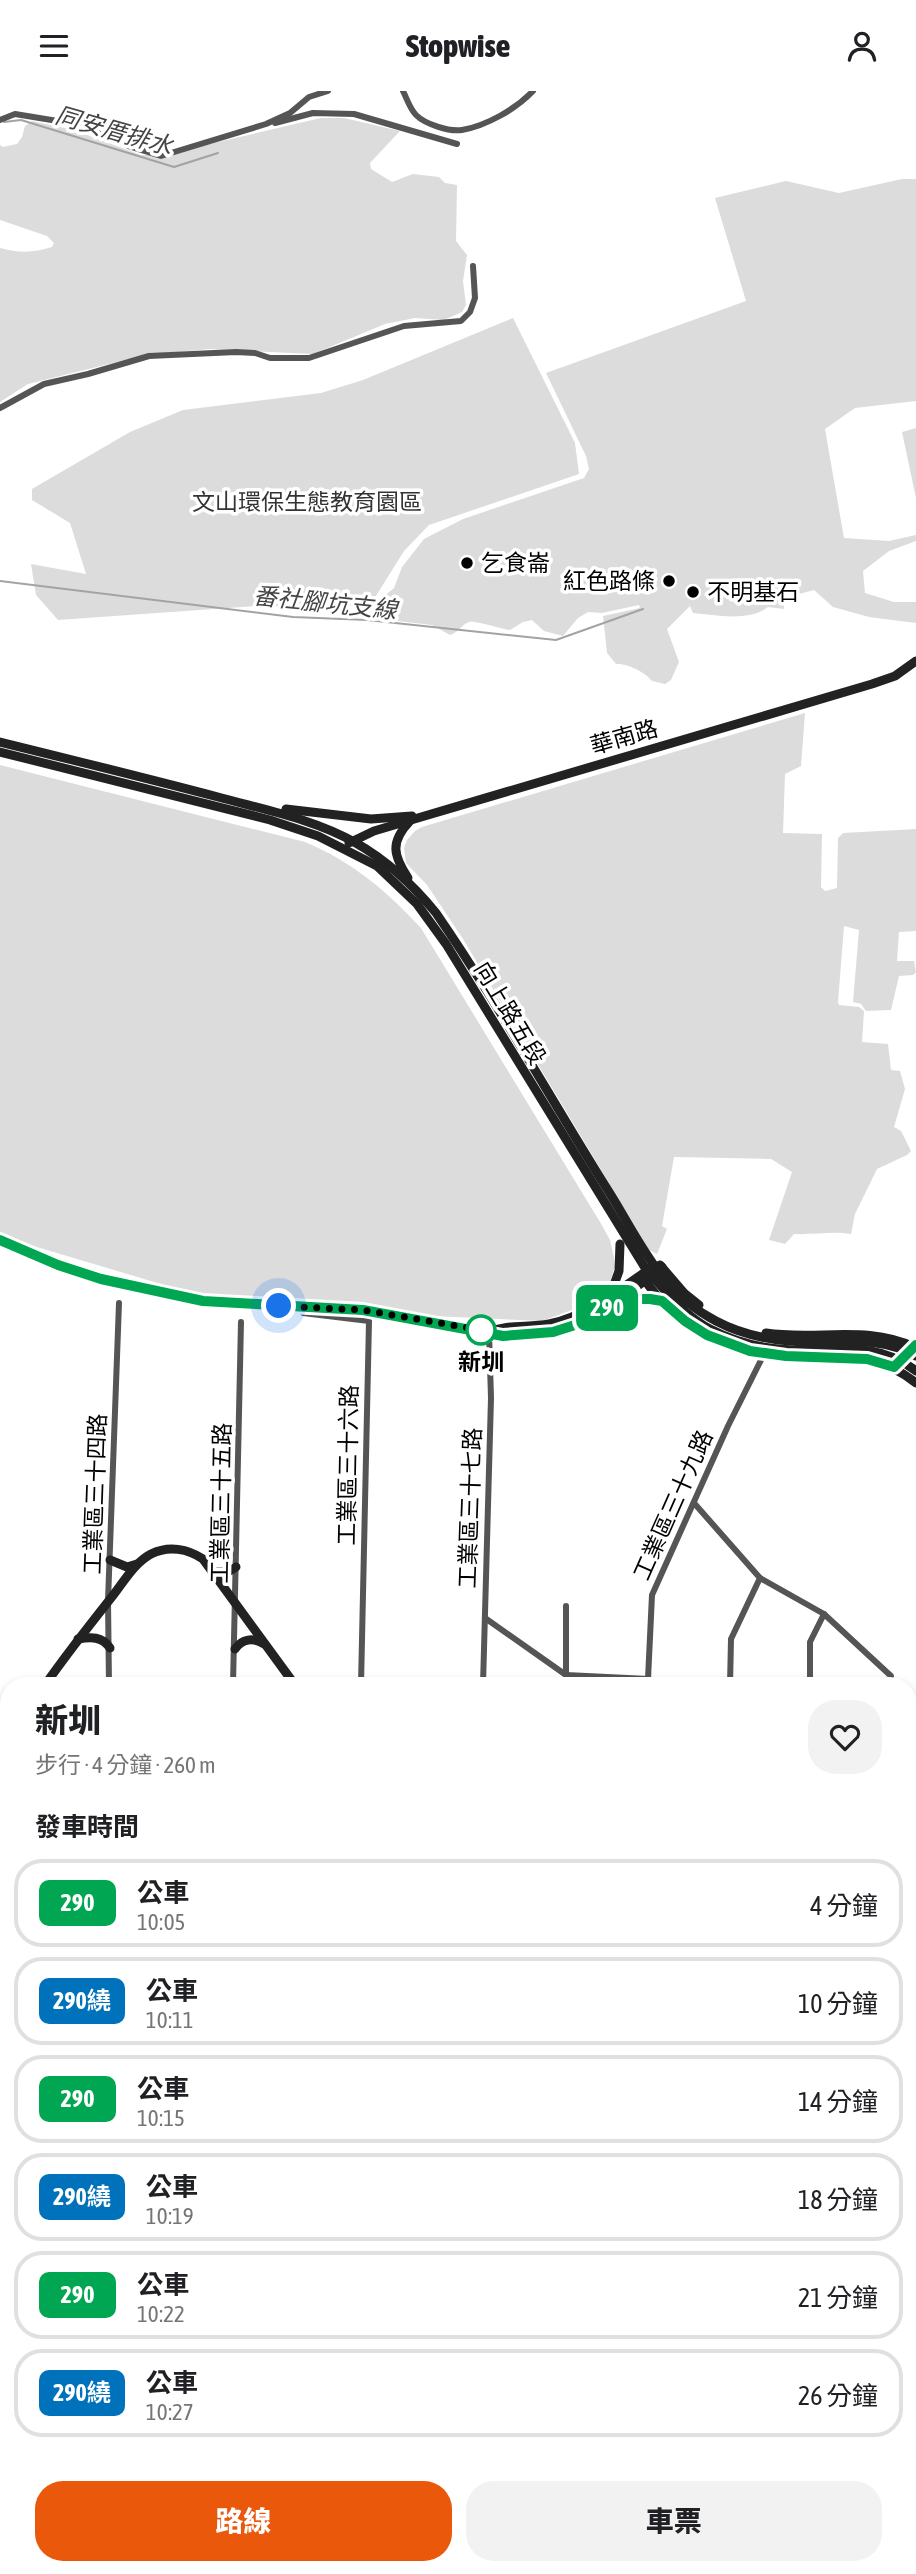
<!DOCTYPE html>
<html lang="zh-TW">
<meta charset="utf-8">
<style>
:root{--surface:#fff;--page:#f2f2f2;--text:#202124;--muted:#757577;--line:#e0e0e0;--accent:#ea580c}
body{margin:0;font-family:"Asap Condensed","Noto Sans TC",sans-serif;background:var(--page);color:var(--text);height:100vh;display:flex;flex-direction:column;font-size:26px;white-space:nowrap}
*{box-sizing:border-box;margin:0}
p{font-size:23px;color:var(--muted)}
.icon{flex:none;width:38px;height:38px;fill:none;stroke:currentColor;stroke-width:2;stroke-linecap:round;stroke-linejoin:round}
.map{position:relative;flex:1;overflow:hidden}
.panel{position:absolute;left:0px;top:1586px;width:917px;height:898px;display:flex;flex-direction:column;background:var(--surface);border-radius:28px 28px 0 0;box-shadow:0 4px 10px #0003}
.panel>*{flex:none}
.badge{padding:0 14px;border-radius:10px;font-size:24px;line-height:46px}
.you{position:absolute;width:35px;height:35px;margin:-18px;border:5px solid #fff;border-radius:50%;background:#1a73e8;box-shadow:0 0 0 10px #1a73e833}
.map>.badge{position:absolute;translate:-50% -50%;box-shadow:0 0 0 4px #fff}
h2{padding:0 35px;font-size:26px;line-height:63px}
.round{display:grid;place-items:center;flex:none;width:74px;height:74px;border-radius:28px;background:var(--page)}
.summary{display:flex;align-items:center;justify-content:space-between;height:119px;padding:0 35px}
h1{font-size:33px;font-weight:800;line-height:52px}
.primary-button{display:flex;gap:14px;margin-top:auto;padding:14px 35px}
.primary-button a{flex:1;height:80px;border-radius:28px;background:var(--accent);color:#fff;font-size:28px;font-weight:800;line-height:80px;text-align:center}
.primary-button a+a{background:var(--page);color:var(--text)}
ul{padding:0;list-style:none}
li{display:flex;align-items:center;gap:21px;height:88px;margin:0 14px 10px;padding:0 21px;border:4px solid var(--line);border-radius:28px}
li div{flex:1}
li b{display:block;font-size:26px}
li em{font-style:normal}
li .badge{min-width:77px;font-weight:700;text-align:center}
header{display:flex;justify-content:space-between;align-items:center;height:91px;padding:0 35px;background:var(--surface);font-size:32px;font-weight:800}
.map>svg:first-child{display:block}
</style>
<header><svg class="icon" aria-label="menu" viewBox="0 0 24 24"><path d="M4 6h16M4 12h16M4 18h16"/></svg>Stopwise<svg class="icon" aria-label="person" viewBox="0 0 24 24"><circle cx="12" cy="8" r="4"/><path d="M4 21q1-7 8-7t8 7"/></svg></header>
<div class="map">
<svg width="916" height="2483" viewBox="0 0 916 2483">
<rect width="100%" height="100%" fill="#fff"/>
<g fill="#dcdcdc">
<path d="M321 27H344L400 40 370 72 371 78 392 91 413 83 439 86 445 92 457 94 456 150 467 164 463 190 466 214 462 221 444 229 415 227 385 233 313 263 210 258 145 264 28 293 0 311V157C18 162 34 162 52 156L54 152 47 145 0 129V54L3 56 17 53 22 46 25 35 32 30 74 39 141 64H162Z"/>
<path d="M902 88H916V310L855 317 825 338 844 447 889 450 916 444V450L889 460 863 480 865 502 894 511H916V532L869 526 833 516 814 499 784 507V518L768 516C750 531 715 524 693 522L690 515 667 538 679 571 671 589 665 593 652 590C645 581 627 572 616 573L607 562 603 525 640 517 639 514 602 522 588 521 578 527 563 545 544 540 532 529 523 531 510 539C501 538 475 529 469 531 461 534 458 542 450 544L432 534 389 529 383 506 394 497 402 476 424 448 463 428 584 387 589 378 586 365 546 282 746 210 715 107 786 90 839 102Z"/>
<path d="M513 227 575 352 579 383 429 434 404 460 374 508 344 517 257 515 58 529 36 504 31 473 86 483 70 432 32 409V398L130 341 183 319 321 302 363 289Z"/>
<path d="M916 337V407L902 341Z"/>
<path d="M805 622 801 675 785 683 783 742 822 743 821 796 825 800 837 797 838 747 843 742 916 738V840L899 841 897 870H914L916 881 913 884 899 885 891 919 866 920 861 913 853 911 859 839 844 835 838 911 839 914 859 916 864 920 862 951 888 953 891 979 900 980 905 998 894 1036 901 1040 911 1060 907 1064 877 1078 855 1123 851 1143C832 1140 813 1144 794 1143L785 1153 769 1149 792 1081 771 1068 674 1066 662 1135 667 1138 657 1163 649 1159 463 848 427 794 406 772 404 757 407 749 415 740 422 736Z"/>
<path d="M0 674 305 751C351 770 387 800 421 837L600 1131 610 1149 614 1166 615 1176 610 1190 603 1198 580 1216 542 1230 432 1225 377 1215 233 1209 201 1205 0 1145Z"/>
</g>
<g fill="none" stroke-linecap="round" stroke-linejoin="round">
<g stroke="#a3a3a3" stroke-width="2">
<path d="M4 31 21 29 174 76 218 62"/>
<path d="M0 490 293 526 367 529 556 549 643 518"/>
<path d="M0 1984 9 1985"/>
<path d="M0 2391 9 2393"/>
<path d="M188 2474 202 2483"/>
</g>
<g stroke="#555" stroke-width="6">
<path d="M403 0C407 8 410 18 416 24 425 33 449 41 462 39 486 35 516 18 533 0"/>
<path d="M0 29 15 23 76 33 131 56 161 65 266 33 290 22 309 6 328 0"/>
<path d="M275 32 313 22 354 23 457 53"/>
<path d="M0 317 44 293 88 283 149 265 236 261 255 262 270 267H309L404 235 461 230 470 221 475 207 473 175"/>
<path d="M298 1215 303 1222 369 1230 361 1594"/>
<path d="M694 1412 760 1487 824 1523 891 1585 890 1594"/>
<path d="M485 1527 566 1584"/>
<path d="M566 1584 648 1588V1594"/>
<path d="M648 1588 652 1504 728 1335 764 1263"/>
<path d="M109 1594 108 1510 119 1212"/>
<path d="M233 1594 241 1231"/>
<path d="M483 1594 491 1307 489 1241"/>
<path d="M566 1594V1515"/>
<path d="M730 1594 731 1548 760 1487"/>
<path d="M810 1594V1551L824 1523"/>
<path d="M908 2121 916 2123"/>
<path d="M908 2192 916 2193"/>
<path d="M908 2270 916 2272"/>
<path d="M908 2390 916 2391"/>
<path d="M0 2443 9 2442"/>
<path d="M908 2456H916"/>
<path d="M163 2474 177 2483"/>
<path d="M471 2474 472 2483"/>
<path d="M491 2474V2483"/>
<path d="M512 2474 513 2483"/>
<path d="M532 2474 533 2483"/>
<path d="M553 2474V2483"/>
<path d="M571 2474V2483"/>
<path d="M593 2474V2483"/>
<path d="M613 2474V2483"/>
<path d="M633 2474V2483"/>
<path d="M721 2474 825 2483"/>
<path d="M256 2481 258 2474"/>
<path d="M667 2483 681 2474"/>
<path d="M701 2483V2474"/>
</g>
<g stroke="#222" stroke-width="9">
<path d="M0 651C73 669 146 687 218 706 265 719 314 728 356 752 386 769 414 795 436 822 498 912 551 1009 609 1101 641 1152 660 1201 716 1230 746 1246 778 1251 813 1251 849 1251 883 1246 916 1265"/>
<path d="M0 661 270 729 318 745 377 775 417 813 446 853 647 1180C667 1200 683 1224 710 1238 735 1251 764 1258 792 1259 839 1261 876 1249 916 1280"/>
<path d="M286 718 371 728 412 725"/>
<path d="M349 752 374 740 411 729 872 593 895 585 916 570"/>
<path d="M408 787C393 764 390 751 410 730"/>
<path d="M0 1149 58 1174 101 1188 203 1210 363 1219 503 1245 539 1244 575 1234 616 1212 662 1176"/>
<path d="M660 1174 684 1202 699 1214"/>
<path d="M643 1186C673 1234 733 1263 788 1265 835 1267 877 1260 916 1292"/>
<path d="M610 1205 619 1180 620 1153"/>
<path d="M621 1211 641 1208 662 1210"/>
<path d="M489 1241C508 1233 529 1237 549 1233 587 1225 619 1199 651 1177"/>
<path d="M766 1242C817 1250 867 1233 916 1257"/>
<path d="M110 1469 127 1476 137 1473"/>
<path d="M212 1481H228L236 1476"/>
<path d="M78 1548C91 1546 102 1545 110 1557"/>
<path d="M235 1558C242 1548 253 1546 264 1553"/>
<path d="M45 1594C66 1564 88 1536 111 1507 123 1492 134 1472 151 1463 169 1454 188 1458 203 1468L295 1594"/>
<path d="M0 1655 9 1645"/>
<path d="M908 1682 916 1676"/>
<path d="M0 2292 9 2300"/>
<path d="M348 2474 351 2483"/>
<path d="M382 2483 384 2474"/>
</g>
</g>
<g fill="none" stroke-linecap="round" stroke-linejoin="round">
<g stroke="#fff" stroke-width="16">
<path id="line" d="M0 1149 58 1174 101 1188 203 1210 363 1219 503 1245 553 1241 575 1234 616 1212 632 1208H650L662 1210 685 1230 707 1244 750 1260 786 1265 867 1268 894 1276 916 1254"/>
</g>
<use href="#line" stroke="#00a651" stroke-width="10"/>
<path stroke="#000" stroke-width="7" stroke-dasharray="0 12.6" d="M279 1215 363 1219 481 1239"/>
</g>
<g fill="#000" stroke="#fff" stroke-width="2.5">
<circle cx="467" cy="472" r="7"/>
<circle cx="669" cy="490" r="7"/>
<circle cx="693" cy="501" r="7"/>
</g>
<circle fill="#fff" stroke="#00a651" stroke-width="3.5" cx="481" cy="1239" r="14"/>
<g text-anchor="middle" stroke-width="7" stroke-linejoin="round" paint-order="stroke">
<g font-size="23" fill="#333" stroke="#fff">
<text x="307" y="419">文山環保生態教育園區</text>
</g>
<g font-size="23" fill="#000" stroke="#fff" text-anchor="start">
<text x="481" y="480">乞食崙</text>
<text x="655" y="498" text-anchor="end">紅色路條</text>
<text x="707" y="509">不明基石</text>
</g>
<g font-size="23" fill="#000" stroke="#fff">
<text transform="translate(624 646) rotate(-16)" y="8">華南路</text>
<text transform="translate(510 922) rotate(59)" y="8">向上路五段</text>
<text transform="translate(348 1374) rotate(-89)" y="8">工業區三十六路</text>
<text transform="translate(95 1403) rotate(-88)" y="8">工業區三十四路</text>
<text transform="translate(221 1412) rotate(-89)" y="8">工業區三十五路</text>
<text transform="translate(673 1414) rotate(-66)" y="8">工業區三十九路</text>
<text transform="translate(470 1417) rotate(-88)" y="8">工業區三十七路</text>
</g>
<g font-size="23" font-weight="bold" fill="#000" stroke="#fff">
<text x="481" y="1279">新圳</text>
</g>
<g font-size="24" font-style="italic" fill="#444" stroke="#fff">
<text transform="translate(114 40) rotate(16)" y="8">同安厝排水</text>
<text transform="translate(325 512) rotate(6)" y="8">番社腳坑支線</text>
</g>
</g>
</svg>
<div class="you" style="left:279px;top:1215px"></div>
<b class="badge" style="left:607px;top:1217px;background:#00a651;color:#fff">290</b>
<section class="panel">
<div class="summary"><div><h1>新圳</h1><p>步行 · 4 分鐘 · 260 m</p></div><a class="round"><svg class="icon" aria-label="heart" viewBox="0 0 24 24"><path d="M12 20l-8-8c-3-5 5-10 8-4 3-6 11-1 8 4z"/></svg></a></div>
<h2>發車時間</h2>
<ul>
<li><span class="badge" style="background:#00a651;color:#fff">290</span><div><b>公車</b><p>10:05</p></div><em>4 分鐘</em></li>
<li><span class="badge" style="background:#0072bc;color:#fff">290繞</span><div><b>公車</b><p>10:11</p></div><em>10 分鐘</em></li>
<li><span class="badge" style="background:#00a651;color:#fff">290</span><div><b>公車</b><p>10:15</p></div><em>14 分鐘</em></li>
<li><span class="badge" style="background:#0072bc;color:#fff">290繞</span><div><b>公車</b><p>10:19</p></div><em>18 分鐘</em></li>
<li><span class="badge" style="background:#00a651;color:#fff">290</span><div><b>公車</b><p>10:22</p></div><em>21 分鐘</em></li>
<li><span class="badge" style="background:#0072bc;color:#fff">290繞</span><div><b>公車</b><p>10:27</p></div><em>26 分鐘</em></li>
</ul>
<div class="primary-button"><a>路線</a><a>車票</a></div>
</section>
</div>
